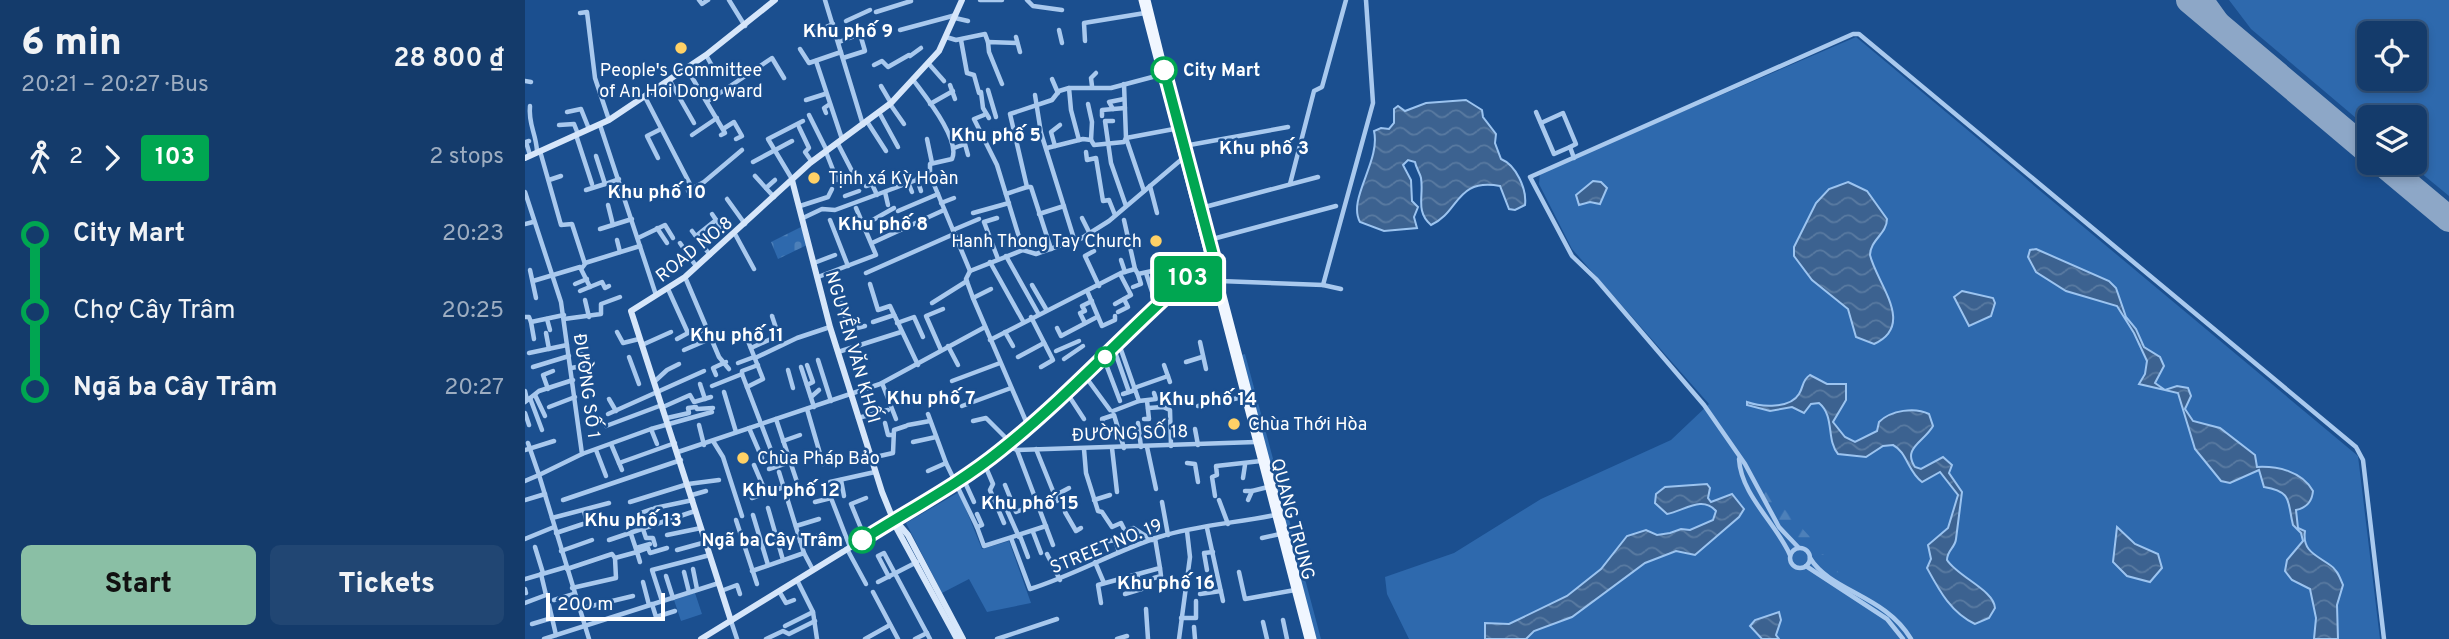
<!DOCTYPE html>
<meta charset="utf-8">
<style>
:root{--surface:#143b6b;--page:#214673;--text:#f1f3f6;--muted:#9dadc1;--line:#33557e;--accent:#8abfa5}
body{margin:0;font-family:Overpass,sans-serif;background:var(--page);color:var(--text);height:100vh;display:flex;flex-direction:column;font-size:26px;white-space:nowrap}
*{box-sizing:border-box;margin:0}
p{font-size:23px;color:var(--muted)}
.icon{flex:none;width:38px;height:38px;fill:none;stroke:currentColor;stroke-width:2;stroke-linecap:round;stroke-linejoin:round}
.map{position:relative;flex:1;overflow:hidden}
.side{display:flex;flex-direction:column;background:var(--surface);width:525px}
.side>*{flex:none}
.badge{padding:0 14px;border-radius:5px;font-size:24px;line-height:46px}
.buttons{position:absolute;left:1832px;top:21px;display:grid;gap:14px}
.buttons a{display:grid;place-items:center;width:70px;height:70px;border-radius:10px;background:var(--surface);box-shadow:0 4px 10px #0003,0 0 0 2px var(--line);font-size:35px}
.scale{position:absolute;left:21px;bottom:18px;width:119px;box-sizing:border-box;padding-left:7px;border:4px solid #fff;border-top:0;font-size:19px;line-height:24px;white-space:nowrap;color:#fff;-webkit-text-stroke:5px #1b4f8f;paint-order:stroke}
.map>.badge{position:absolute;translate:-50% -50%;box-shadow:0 0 0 4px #fff}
.legs{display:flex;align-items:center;gap:10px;height:77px;padding:0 21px;font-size:23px}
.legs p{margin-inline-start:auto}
.overview{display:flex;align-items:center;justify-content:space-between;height:119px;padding:0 21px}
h1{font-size:38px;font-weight:800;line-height:52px}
.button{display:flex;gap:14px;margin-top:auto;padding:14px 21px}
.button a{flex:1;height:80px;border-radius:10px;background:var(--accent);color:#111;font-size:28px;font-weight:800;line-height:80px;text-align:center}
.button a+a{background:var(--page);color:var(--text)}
ul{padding:0 21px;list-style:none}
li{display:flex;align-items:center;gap:24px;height:77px;font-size:26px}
li i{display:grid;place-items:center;width:10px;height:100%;margin:0 9px;background:currentColor}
li i::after{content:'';width:18px;height:18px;margin:-9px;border:5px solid;border-radius:50%;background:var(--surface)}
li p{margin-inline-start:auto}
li:first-child i{background:linear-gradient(#0000 50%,currentColor 0)}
li:last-child i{background:linear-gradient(currentColor 50%,#0000 0)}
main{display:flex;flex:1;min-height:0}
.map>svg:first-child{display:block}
</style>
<main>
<section class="side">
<div class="overview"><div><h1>6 min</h1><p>20:21 – 20:27 · Bus</p></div><b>28 800 ₫</b></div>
<div class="legs"><svg class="icon" aria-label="walk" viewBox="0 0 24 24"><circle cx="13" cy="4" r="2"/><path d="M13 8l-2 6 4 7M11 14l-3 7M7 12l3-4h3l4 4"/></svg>2<svg class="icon" aria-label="forward" viewBox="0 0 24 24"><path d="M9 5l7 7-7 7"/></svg><b class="badge" style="background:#00a651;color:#fff">103</b><p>2 stops</p></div>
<ul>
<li><i style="color:#00a651"></i><b>City Mart</b><p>20:23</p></li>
<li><i style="color:#00a651"></i><span>Chợ Cây Trâm</span><p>20:25</p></li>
<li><i style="color:#00a651"></i><b>Ngã ba Cây Trâm</b><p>20:27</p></li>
</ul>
<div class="button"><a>Start</a><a>Tickets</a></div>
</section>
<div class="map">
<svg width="1924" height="639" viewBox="0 0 1924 639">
<defs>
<pattern id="forest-firs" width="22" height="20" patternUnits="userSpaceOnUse" patternTransform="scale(1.75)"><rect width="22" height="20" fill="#2e69ad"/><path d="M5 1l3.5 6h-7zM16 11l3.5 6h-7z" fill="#4d80b9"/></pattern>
<pattern id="cemetery-stones" width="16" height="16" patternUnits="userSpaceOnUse" patternTransform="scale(1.75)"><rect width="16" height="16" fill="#2e69ad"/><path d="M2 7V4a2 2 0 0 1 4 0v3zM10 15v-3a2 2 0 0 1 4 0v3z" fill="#4d80b9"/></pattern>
<pattern id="water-waves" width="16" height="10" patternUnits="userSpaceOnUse" patternTransform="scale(1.75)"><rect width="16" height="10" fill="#3c6290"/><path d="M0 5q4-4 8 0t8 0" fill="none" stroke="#597aa1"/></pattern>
</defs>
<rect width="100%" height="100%" fill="#1b4f8f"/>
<g fill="#2e69ad" fill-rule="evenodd">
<path d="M1704 0H1924V196L1884 163H1890V117H1844V129L1726 29ZM1890 33V79H1844V33Z"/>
<path d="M1331 37 1833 456 1855 639H884L862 594 860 577 929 553 1016 499 1146 440 1184 404 1047 249 1014 184 1015 173Z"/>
<path d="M720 354 759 500 754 502 716 355Z"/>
<path d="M434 492 457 549 484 541 506 603 462 612 444 579 417 593 381 523Z"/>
<path d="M764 519 796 639H790L759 520Z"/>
<path d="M170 593 177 614 156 621 149 600Z"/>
</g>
<g fill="url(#forest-firs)">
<path d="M1231 478 1285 537 1284 544C1262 549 1238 497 1231 478Z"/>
<path d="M1298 554 1318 578 1312 579 1293 566 1290 558Z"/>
</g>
<path fill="url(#cemetery-stones)" d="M276 227 282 245 253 259 246 242Z"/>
<g fill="url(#water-waves)" stroke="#9cc4f0" stroke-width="2">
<path d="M941 100 957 110 958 117 971 134 970 143 976 159C991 165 1002 189 1000 205L990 210 984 209 975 186C930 178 935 212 906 225 890 211 899 196 896 178 895 173 891 168 890 162L883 160 878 165 886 180 887 201 893 207 889 217 892 228 859 231 835 222C822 199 856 161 849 131L856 128 864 129 869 123V109L873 106 880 111 901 103Z"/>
<path d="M1068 181 1076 182 1082 188 1075 204 1065 202 1054 205 1051 195Z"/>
<path d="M1323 182 1342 191 1362 219C1362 234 1345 240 1345 255 1352 284 1391 325 1349 344L1331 337 1323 309 1287 280 1269 256V247L1291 203 1304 189Z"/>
<path d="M1511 249 1584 281 1591 288 1601 317 1611 329 1619 347 1635 357 1639 366 1630 383 1640 390 1652 386 1663 388 1666 396 1660 409 1668 421 1695 428 1730 455 1732 467C1752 466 1777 471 1788 491 1787 502 1781 508 1771 510L1773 528 1780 531C1777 551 1791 555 1805 565 1812 569 1815 578 1818 585L1812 605 1813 639H1789L1791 618 1785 589 1767 580 1760 571 1762 560 1778 541 1776 533 1768 525C1762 501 1768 492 1739 487L1734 470 1705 483 1696 481 1670 449 1653 393 1614 384 1620 374 1622 361 1609 333 1592 306 1541 291 1511 272 1503 257 1505 250Z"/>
<path d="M1437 291 1468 298 1470 303 1466 316 1444 326 1429 297Z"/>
<path d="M1285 375 1302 384H1321V400L1308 422 1320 437 1330 442 1352 431 1354 422C1366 410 1390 407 1404 414L1408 426C1399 442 1377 448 1390 467L1396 469 1418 457 1427 465 1424 473 1437 492C1435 508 1433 523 1431 539 1430 548 1422 550 1422 560 1433 577 1469 590 1470 608L1464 618 1450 624C1426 613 1414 590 1402 568L1406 559 1403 545 1423 528 1433 495 1415 472 1397 482C1383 472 1382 452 1368 445L1358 446 1341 457 1313 454C1301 440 1310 416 1294 403L1286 404 1279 413 1267 407 1245 411 1222 405V402C1236 407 1265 409 1274 394 1279 386 1277 380 1285 375Z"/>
<path d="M1182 484 1185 488 1183 498 1186 502 1207 494 1219 509 1214 517 1170 555 1151 551 1120 563 1047 617 1009 631 1001 639H960V623L984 624 1042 596 1076 569 1102 536 1121 530 1132 535 1145 533 1156 529 1165 530 1188 520 1191 511C1177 495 1159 511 1142 514L1130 503 1131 494 1140 487Z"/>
<path d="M1592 527 1610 544 1633 554 1637 568 1625 582 1602 576 1588 562Z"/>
<path d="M1254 612 1256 620 1251 635 1254 639H1237L1225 626 1230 620Z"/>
</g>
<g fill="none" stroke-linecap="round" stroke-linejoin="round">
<path stroke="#8da7c7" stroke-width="10" d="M1685 0 1718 46"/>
<g stroke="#8da7c7" stroke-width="26">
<path d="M1664 0 1844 152"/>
<path d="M1857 163 1924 219"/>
</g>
<g stroke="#a9c9ee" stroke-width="4.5">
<path d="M174 0 177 4 183 0"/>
<path d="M204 0 220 26"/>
<path d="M300 0 338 125"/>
<path d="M455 0H477"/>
<path d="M502 0 508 6 537 10"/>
<path d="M351 12 386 1"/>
<path d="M55 13 62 12 70 78 84 120"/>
<path d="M430 18 443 21"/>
<path d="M321 21 345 10"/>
<path d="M375 30 431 15"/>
<path d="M534 30 537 43"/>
<path d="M285 34 308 24"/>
<path d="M421 37 431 40 460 34 463 42"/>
<path d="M491 37 495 52"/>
<path d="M436 40 442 73 449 75 454 93"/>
<path d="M560 41 559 23 620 13"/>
<path d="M314 42 335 34 340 51 318 58"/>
<path d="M275 49 284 63 316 52"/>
<path d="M181 55 191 73"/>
<path d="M385 56 396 48"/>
<path d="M291 61 317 139"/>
<path d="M404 64 419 81"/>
<path d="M349 65 357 61 363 67 384 55"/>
<path d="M162 69 200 133 196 135"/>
<path d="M527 79 533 93"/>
<path d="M0 81 6 82"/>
<path d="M145 81 169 123"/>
<path d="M389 81C400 96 436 140 427 159L405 164V175L445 271 441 279 448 298 503 426"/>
<path d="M477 84 464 52 463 42 492 43"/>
<path d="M599 84 601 138 619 191"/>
<path d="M425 85 430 99"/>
<path d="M356 86 366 103"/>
<path d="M567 86 566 78 571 73"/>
<path d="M544 88 546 110 554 140"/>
<path d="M463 90 471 117"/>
<path d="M456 92 458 108 464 118"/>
<path d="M510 95 516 133 550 242"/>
<path d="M120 97 167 188"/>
<path d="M281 100 300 94"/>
<path d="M183 101 247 58 259 78"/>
<path d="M365 104 379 124"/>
<path d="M405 104 428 91"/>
<path d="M563 104 567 122 566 140"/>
<path d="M5 106C3 124 11 133 12 151"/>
<path d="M588 109 584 102 599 99"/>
<path d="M42 112 56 109 64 129"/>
<path d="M1011 112 1029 154 1045 147 1049 158"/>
<path d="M301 113 299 108 305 104"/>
<path d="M355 114 373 147"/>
<path d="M284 115 302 151"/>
<path d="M459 115 449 119 472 165 498 250"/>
<path d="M577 116V110L600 108"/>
<path d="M588 121H580L586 163 601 206"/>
<path d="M343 123 361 151"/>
<path d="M1016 123 1038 113 1051 144 1045 147"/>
<path d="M34 125 49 124 53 134"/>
<path d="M75 125 131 295"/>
<path d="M274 127 284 148 280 152 287 162"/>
<path d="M198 129 209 122 217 136 211 139"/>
<path d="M51 135 67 184"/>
<path d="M167 135 192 118"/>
<path d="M402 139 407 163"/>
<path d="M4 141 1 142 5 155"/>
<path d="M313 144 328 173"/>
<path d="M530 146 526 132 535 125"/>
<path d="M659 146 763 127"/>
<path d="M429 148 440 144 443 155"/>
<path d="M522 148 558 139 566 140 569 145 599 142 601 138 649 129"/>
<path d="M15 151 36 225 47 224 60 264 57 268"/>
<path d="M301 152 312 180"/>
<path d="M561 152 562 160 571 158 578 201 584 200 590 215"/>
<path d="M71 156 80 184 94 179"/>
<path d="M133 158 122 136 136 129"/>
<path d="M228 162 267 141"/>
<path d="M230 176 249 197"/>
<path d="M267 179 243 139 278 121"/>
<path d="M392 179 396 191"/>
<path d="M24 180 36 176"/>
<path d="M383 182 387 192"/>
<path d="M765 184 789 91 797 87 821 0"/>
<path d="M341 186 347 184 352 195"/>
<path d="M625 186 632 213"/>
<path d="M241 188 250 180"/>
<path d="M61 190 80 184"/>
<path d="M163 191 179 182 217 150"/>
<path d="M0 192 36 302 57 454 14 475 64 639"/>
<path d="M360 192 363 205"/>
<path d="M481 194 502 187"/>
<path d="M320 196 334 191"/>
<path d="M202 199 220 224"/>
<path d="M416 203 429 198"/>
<path d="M83 205 88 225"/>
<path d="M275 206 303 197 307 189"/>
<path d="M676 208 793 177"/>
<path d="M373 211 413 194"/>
<path d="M448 213 484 203"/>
<path d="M187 214 198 230"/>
<path d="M514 214 539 206"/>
<path d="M278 218 297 209 310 210 405 175"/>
<path d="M472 218 459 222 473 259"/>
<path d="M557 218 565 234"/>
<path d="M305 220 323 266"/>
<path d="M599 220 610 269"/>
<path d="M0 224 8 222"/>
<path d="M339 225 369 208"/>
<path d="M132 228 142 243"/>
<path d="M75 229 107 219"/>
<path d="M428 230 454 219"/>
<path d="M167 231 185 255"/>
<path d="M210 234 229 269"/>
<path d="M171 236 191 220"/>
<path d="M113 238 140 225 148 238"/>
<path d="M92 240 95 252"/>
<path d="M684 240 811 206"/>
<path d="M155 243 171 266"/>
<path d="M347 243 419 210"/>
<path d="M526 249 506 187H502L485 114 527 100 534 91 544 88H586L635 75"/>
<path d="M569 251 560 256 574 286"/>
<path d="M481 256 513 313"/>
<path d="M596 260 600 272"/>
<path d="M465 262 498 321"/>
<path d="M60 263 115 246"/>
<path d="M289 263 310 255"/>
<path d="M5 270 11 298"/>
<path d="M445 271 498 250 511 254 557 238 584 221 657 159"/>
<path d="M341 273 429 234"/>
<path d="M621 273 632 307"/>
<path d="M160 277 194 357 204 369"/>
<path d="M293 277 351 255 331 208"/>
<path d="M8 281 55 267 65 287"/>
<path d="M695 281 798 285 816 289"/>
<path d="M50 284 62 279"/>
<path d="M345 284 353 310 365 306 393 365"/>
<path d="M507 285 521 309"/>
<path d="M798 285 848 103 841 0"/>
<path d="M608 287 616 284 613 274"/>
<path d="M143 289 163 333 152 339"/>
<path d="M55 291 77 282 80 288 84 286"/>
<path d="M563 293 577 326 590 320V316"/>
<path d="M448 298 466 289"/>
<path d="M60 300 64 317"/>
<path d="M317 303 321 322"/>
<path d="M407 303 442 281"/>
<path d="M590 304 606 295 595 274"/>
<path d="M593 312 603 307 599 299"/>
<path d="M247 316 251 328"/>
<path d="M0 317H4L6 322 39 315"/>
<path d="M506 317 528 360 516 367"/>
<path d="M22 319 25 330"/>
<path d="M39 319 76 314V304L95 297"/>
<path d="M330 320 332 328 340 326"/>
<path d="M6 322 9 339"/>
<path d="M348 322 369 315"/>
<path d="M372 323 389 317 398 337"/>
<path d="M560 323 555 313 560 311 557 306 567 301"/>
<path d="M532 328 536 336 572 317"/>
<path d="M92 332 98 343 114 339"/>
<path d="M480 332 488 346"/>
<path d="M21 333 24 349"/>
<path d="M167 336 182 328"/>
<path d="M465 340 596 273 610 269 613 274 683 259"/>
<path d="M675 342 681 369"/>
<path d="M594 344 614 401"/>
<path d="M117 345 146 332"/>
<path d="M423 346 433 365"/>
<path d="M226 348 246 339"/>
<path d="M589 349 604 392"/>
<path d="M159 350 187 338"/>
<path d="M416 350 401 316 418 309"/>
<path d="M531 351 554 341"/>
<path d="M313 352 376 332"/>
<path d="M4 353 42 345"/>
<path d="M104 357 114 384"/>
<path d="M493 357 519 343"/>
<path d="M230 358 272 338 305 327"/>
<path d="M539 359 558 346"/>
<path d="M579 359 595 401"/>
<path d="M293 360 306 401"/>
<path d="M661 362 677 357"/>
<path d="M213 363 229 357"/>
<path d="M639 365 645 382"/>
<path d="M8 367 44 356"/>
<path d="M276 367 289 407"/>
<path d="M46 368 58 366 57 354"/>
<path d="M263 370 268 388"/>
<path d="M217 374V371L233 365"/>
<path d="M191 375 188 368 201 362"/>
<path d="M560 376 585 410"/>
<path d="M427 381 475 363"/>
<path d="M129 382 142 370 154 364"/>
<path d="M357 383 371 419"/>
<path d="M175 384 180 399"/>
<path d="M282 385 288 382 282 365"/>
<path d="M187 386 217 374 246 450"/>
<path d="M222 387 238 379 223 341"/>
<path d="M609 388 643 376"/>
<path d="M23 389 18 375 28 371"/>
<path d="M0 391 2 400"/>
<path d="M199 392 211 432"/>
<path d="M542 393 559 419"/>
<path d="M598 394 610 390"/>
<path d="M10 395 20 416"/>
<path d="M286 397 294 390"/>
<path d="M5 398 17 430"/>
<path d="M84 399 91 411"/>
<path d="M0 402 14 391 48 380"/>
<path d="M437 406 486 388"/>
<path d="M673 406 719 397"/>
<path d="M24 407 50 397"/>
<path d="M138 407 165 395 169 402 186 397"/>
<path d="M623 408 638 407 645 410 646 446"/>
<path d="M282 409 298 464"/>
<path d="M588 411 614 401 631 399 629 393"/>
<path d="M0 413 4 425"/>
<path d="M83 414 179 371"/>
<path d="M403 414 421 463 452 527"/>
<path d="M142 418 164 413 163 408 171 407 172 409 188 408"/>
<path d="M333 418 363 410"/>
<path d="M251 419 275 491"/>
<path d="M619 419H624L622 401"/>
<path d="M448 421 461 418 485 442"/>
<path d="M360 423 363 435H368"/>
<path d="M578 423 577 419 589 415 599 448"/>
<path d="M613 423 616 447"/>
<path d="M174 425 179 445"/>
<path d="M383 425 405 421"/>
<path d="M81 426 137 405"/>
<path d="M224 428 237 458"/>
<path d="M126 429 132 444"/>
<path d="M670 429 673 445"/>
<path d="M188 441 198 457 217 516"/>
<path d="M258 441 275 435"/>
<path d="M388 442 411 437"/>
<path d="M86 444 97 470"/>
<path d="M481 446 492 450 731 442"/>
<path d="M622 447 631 489"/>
<path d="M587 448 592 492"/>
<path d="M511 449 532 501"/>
<path d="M559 449 561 473 573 511 577 512 587 527 596 523 600 531 608 528 627 540"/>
<path d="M0 450 29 441"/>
<path d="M71 450 81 476"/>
<path d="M492 450 528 545"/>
<path d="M153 452 355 384 460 327"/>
<path d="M57 454 126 429 187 412"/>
<path d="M346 458 368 453 369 430 381 426"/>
<path d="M1214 459C1216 495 1251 523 1265 555"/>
<path d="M94 463 150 443"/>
<path d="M459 463 468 484 465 490 479 523"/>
<path d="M662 463 670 464 673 482"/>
<path d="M229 465 241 493"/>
<path d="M244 469 265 462"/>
<path d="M403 471 421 463"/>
<path d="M254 472 279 553 288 570"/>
<path d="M438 478 449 502"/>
<path d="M718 478 720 465"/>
<path d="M316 480 319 496"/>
<path d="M0 481 14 475 3 443"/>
<path d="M305 482 350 472"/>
<path d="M480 485 491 512 512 504"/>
<path d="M720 491H727"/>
<path d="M167 495 181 491"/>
<path d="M529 496 544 488"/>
<path d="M690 496 687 477 692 475 691 466 736 461"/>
<path d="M227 498 259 487"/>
<path d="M0 500 20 494"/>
<path d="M38 500 156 460"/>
<path d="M569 500 585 495"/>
<path d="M694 500 703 524"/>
<path d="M723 500 727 491 743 487"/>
<path d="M105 502 163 484 194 480"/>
<path d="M290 502 306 498 325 547"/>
<path d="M637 502 643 535"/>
<path d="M130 508 168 500"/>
<path d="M243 508 258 560"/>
<path d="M127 509 113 514 121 538H128L130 545"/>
<path d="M482 510 494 537"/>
<path d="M59 511 62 523"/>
<path d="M540 512 551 531 556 528"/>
<path d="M452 514 457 525 452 527 459 546 521 526"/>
<path d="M228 515 243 565"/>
<path d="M27 518 84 503"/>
<path d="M211 520 232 584"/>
<path d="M271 526 294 519"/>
<path d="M682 528 698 601"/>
<path d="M508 532 516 553"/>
<path d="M31 533 58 524"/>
<path d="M106 534 112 552 123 548 125 553 142 548"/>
<path d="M142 535 176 528"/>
<path d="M495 536 503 557"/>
<path d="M340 538 326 504 341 498"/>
<path d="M486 538 505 589C550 575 590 551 634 537 672 525 712 523 750 515"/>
<path d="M737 538 755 534"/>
<path d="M0 539 29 527"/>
<path d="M84 540 170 511"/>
<path d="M275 541 299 534"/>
<path d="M574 543 590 540 594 552"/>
<path d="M10 547 18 573"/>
<path d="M1273 547 1254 527 1220 464 1179 405 1071 279 1047 256 1005 177 1328 34H1334L1831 447 1838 460 1859 639"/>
<circle cx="1275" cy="558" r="10"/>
<path d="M111 548 125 544"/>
<path d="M322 549 341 584"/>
<path d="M152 550 181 542"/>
<path d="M36 551 67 540"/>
<path d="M522 554 535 580"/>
<path d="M1285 558C1306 592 1360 595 1386 639"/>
<path d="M570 562 579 583"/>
<path d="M1281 566 1362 619 1378 639"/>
<path d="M42 569 87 554 90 558 112 552 115 562"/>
<path d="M168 569 172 589"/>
<path d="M682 570 679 553 688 552"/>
<path d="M227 571 279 553"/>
<path d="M159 572 164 592"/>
<path d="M714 572 720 599 770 590"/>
<path d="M612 574 616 589"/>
<path d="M141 576 148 598"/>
<path d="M364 577 353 556 359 553 405 639"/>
<path d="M629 578 636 576 635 568"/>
<path d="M0 579 41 567"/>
<path d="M272 580 288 612 292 639"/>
<path d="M118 582 124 605"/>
<path d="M353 582 392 562"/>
<path d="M47 588 91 578 90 558"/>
<path d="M0 589 1 593"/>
<path d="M196 591 212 585 215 594"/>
<path d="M254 591 261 603 269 600"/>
<path d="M348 592 373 639"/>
<path d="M600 594 623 587"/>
<path d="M675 594 696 591"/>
<path d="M29 600 49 594"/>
<path d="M137 601 127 570 185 555"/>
<path d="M0 603 21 595 16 574"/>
<path d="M576 603 573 585 635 568 630 538"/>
<path d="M127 604 131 617 150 611"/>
<path d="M24 605 31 635"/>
<path d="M54 609 108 596"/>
<path d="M621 609 623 639"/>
<path d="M656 618H671V601"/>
<path d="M758 620 762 639"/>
<path d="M206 621 212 639"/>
<path d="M738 622 742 639"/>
<path d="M7 624 27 618"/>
<path d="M260 626 288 612"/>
<path d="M669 627 670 639"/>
<path d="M19 639 194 583"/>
<path d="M241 639 258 631 264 634 290 621"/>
<path d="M340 639 365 625"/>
<path d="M390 639 402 633"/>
<path d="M472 639 532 619"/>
<path d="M592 639 602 636"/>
<path d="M654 639 665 557 662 531"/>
</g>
<g stroke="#d6e6fa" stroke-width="6">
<path d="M0 158 84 120 181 55 250 0"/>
<path d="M267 180 305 327 357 492 372 529 432 639"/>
<path d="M371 521 383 535 438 639"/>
<path d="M206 621 106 311 160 277 285 163 366 103 414 51 437 0"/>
<path d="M176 639 420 489 475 451 560 376 683 259"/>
</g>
<g stroke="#f0f6ff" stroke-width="7">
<path d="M617 0 783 639"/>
<path d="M622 0 645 93"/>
<path d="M650 112 788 639"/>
</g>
</g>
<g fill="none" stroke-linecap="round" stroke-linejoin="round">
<g stroke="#fff" stroke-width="16">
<path id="line-1" d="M337 540C384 510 433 485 476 450 551 390 614 317 688 255L639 70"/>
</g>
<use href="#line-1" stroke="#00a651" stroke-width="10"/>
</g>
<g fill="#ffd166" stroke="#1b4f8f" stroke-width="2.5">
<circle cx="156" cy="48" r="7"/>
<circle cx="289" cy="178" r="7"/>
<circle cx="631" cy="241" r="7"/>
<circle cx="709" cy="424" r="7"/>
<circle cx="218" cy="458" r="7"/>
</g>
<g fill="#fff" stroke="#00a651" stroke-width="3.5">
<circle cx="639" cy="70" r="12"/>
<circle cx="580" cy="357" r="9"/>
<circle cx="337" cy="540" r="12"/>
</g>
<g text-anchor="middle" stroke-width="5" stroke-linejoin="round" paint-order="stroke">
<g font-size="18" fill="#fff" stroke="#1b4f8f" text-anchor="start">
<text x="156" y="76" text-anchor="middle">People's Committee<tspan x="156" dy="21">of An Hoi Dong ward</tspan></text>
<text x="303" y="184">Tịnh xá Kỳ Hoàn</text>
<text x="617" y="247" text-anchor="end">Hanh Thong Tay Church</text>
<text x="723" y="430">Chùa Thới Hòa</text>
<text x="232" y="464">Chùa Pháp Bảo</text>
</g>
<g font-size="18" font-weight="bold" fill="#fff" stroke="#1b4f8f" text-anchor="start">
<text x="658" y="76">City Mart</text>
<text x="318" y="546" text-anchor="end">Ngã ba Cây Trâm</text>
</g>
<g font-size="18" fill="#fff" stroke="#1b4f8f">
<text transform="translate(169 249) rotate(-39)" y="6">ROAD NO.8</text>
<text transform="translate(328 347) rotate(74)" y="6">NGUYỄN VĂN KHỐI</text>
<text transform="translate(62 386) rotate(82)" y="6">ĐƯỜNG SỐ 1</text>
<text transform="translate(605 433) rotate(-2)" y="6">ĐƯỜNG SỐ 18</text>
<text transform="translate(768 519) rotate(75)" y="6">QUANG TRUNG</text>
<text transform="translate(581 546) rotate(-22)" y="6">STREET NO. 19</text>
</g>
<g font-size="19" font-weight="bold" fill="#fff" stroke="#1b4f8f">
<text x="323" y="37">Khu phố 9</text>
<text x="471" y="141">Khu phố 5</text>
<text x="739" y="154">Khu phố 3</text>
<text x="132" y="198">Khu phố 10</text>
<text x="358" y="230">Khu phố 8</text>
<text x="212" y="341">Khu phố 11</text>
<text x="406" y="404">Khu phố 7</text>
<text x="683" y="405">Khu phố 14</text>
<text x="266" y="496">Khu phố 12</text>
<text x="505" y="509">Khu phố 15</text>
<text x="108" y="526">Khu phố 13</text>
<text x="641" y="589">Khu phố 16</text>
</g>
</g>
</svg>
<div class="buttons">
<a><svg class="icon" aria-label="locate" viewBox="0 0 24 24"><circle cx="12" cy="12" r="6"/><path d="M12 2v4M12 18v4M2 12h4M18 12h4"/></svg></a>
<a><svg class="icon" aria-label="layers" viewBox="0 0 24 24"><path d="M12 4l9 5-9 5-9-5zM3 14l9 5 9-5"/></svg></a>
</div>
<div class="scale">200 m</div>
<b class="badge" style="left:663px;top:279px;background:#00a651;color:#fff">103</b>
</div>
</main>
